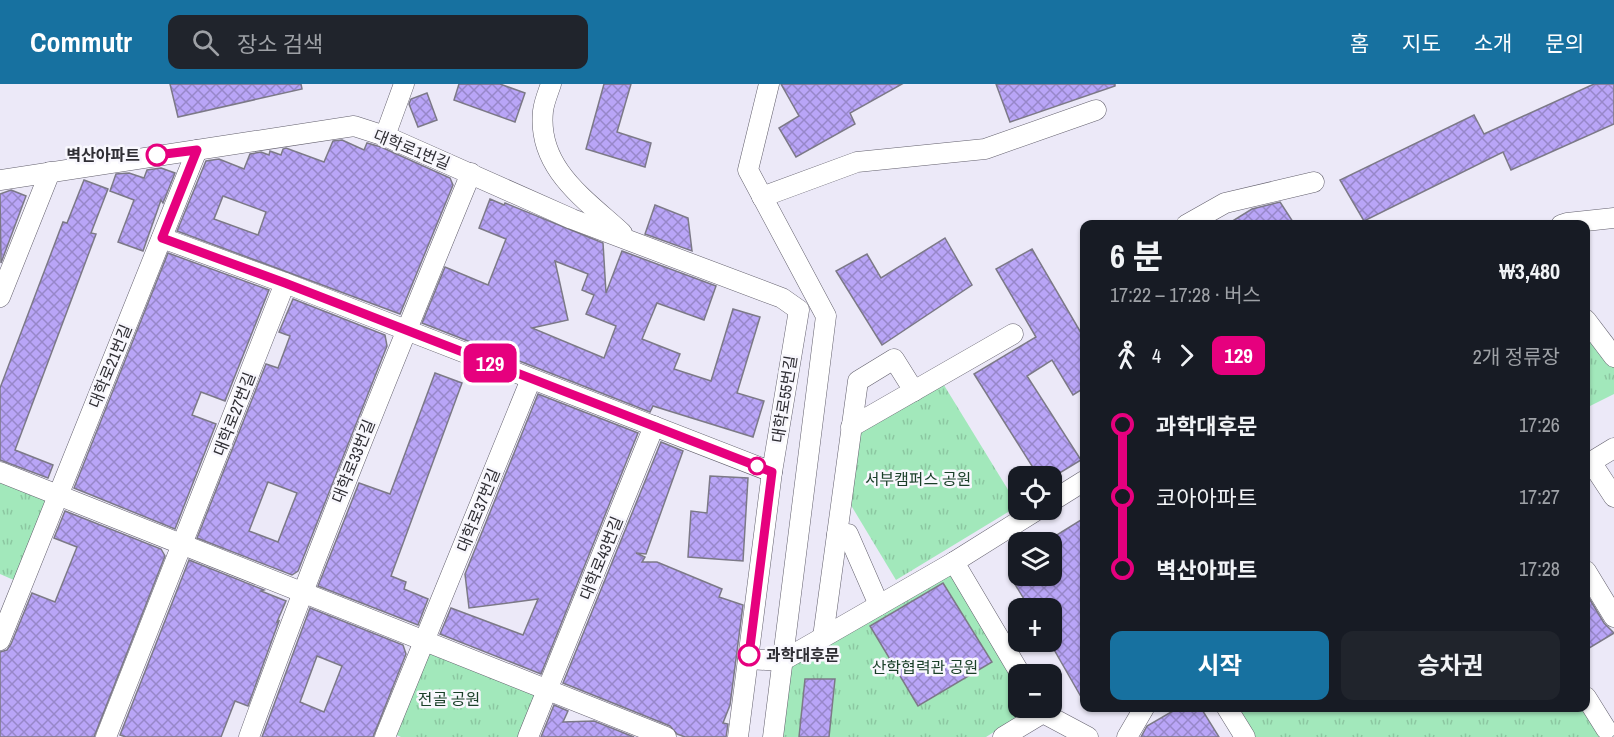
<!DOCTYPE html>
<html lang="ko">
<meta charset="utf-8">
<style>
:root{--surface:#171b24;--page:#20242c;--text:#f1f3f6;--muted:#9ea1a6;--accent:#1771a0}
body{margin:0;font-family:"Archivo Narrow","Noto Sans KR",sans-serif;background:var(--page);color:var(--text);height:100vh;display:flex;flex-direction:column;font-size:22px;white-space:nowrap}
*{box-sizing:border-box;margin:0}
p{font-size:20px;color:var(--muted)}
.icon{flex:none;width:33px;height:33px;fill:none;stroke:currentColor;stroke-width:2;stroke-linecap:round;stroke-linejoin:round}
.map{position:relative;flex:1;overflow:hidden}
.drawer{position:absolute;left:1080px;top:136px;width:510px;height:492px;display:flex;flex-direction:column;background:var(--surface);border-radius:12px;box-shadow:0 2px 4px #0004}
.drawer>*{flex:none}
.badge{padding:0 12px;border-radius:9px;font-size:21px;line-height:39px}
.fabs{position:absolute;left:1008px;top:382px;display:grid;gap:12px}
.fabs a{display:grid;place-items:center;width:54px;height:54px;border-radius:12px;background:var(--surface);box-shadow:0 2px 4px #0004;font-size:30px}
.map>.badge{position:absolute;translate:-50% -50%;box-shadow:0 0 0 3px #fff}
.legs{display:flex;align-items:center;gap:9px;height:66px;padding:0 30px;font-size:20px}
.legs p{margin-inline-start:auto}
.head{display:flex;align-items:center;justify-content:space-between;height:102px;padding:0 30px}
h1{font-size:33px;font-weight:700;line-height:45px}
.action{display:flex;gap:12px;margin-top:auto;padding:12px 30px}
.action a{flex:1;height:69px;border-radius:12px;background:var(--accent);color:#fff;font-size:24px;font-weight:700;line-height:69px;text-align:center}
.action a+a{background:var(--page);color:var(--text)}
ul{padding:0 30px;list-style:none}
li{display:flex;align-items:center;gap:21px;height:72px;font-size:22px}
li i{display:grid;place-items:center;width:9px;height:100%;margin:0 8px;background:currentColor}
li i::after{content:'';width:15px;height:15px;margin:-8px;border:4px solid;border-radius:50%;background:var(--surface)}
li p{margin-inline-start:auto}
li:first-child i{background:linear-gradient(#0000 50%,currentColor 0)}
li:last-child i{background:linear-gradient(currentColor 50%,#0000 0)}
header{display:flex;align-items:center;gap:36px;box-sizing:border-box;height:84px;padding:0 30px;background:var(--accent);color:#fff}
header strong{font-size:28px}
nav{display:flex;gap:33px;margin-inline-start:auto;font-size:21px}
.search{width:420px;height:54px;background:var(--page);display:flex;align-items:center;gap:15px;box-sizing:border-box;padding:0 21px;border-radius:12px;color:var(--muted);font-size:22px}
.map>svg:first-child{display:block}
</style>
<header>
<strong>Commutr</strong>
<div class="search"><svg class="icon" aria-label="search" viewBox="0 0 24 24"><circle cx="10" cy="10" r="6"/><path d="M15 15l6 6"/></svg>장소 검색</div>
<nav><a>홈</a><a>지도</a><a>소개</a><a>문의</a></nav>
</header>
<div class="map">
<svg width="1614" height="653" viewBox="0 0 1614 653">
<defs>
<pattern id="grass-tufts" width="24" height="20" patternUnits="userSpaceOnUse" patternTransform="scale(1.5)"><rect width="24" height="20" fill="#a2e8bb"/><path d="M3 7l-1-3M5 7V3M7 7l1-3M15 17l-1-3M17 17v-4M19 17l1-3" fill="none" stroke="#8cc7a1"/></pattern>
<pattern id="building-cross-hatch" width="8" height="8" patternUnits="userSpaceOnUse" patternTransform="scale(1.5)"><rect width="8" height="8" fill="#b9a5f7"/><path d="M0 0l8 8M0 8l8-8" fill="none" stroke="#9787c9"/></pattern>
</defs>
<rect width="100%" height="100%" fill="#ece9f8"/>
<g fill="url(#grass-tufts)">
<path d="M1586 236 1614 273V310L1586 324Z"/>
<path d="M939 293 1018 422 896 496 843 408 851 343Z"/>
<path d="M0 394 49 415 16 497 0 490Z"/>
<path d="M950 488 1018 606V624L1030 625 986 653H780L787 584Z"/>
<path d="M428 565 539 611 521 653H401L394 650Z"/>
<path d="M1227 624H1586L1605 653H1245Z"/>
</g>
<g fill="url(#building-cross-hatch)" stroke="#7c7987" stroke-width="1.5" fill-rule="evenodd">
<path d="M170 0H301L302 5 178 33Z"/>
<path d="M459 0H500L525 9 515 38 454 16Z"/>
<path d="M604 0H631L617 48 651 59 645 83 586 65Z"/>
<path d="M781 0H902L850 29 855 40 796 73 779 44 799 32Z"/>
<path d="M996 0H1115V2L1010 38Z"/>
<path d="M1594 0H1614V40L1511 86 1503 68 1364 137 1340 96 1474 31 1484 50Z"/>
<path d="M427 9 437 36 418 43 409 20 411 15Z"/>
<path d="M342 56 364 66 367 59 381 63 450 94 453 101 400 230 177 147 206 77 219 75 244 85 250 70 261 68 269 71 270 67 281 71 283 65 286 64 324 78 333 57ZM223 112 266 128 258 151 214 135Z"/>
<path d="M161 84 175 89 163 119 161 116 143 167 118 158 134 116 110 107 116 90 129 89 144 94 147 86Z"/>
<path d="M84 96 108 105 91 149 96 150 15 366 53 381 48 394 0 376V304L63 138 67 139Z"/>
<path d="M11 106 26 112 1 179 0 110Z"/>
<path d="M490 115 504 121 505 119 603 159 606 209 622 167 716 202 704 236 657 219 642 255 680 270 674 285 711 297 733 225 760 233 737 309 764 317 753 353 653 322 650 328 422 239 445 183 488 201 506 155 479 144ZM555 177 588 190 582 206 594 211 586 230 616 242 604 274 532 244 568 236Z"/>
<path d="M1280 118 1295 141H1226L1252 125Z"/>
<path d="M655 121 688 134 692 167 645 150Z"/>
<path d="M945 154 972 201 882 261 836 187 867 170 881 194Z"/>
<path d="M1032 165 1084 254V304L1073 311 1052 276 1027 292 1081 376 1053 393H1039L974 290 1036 253 996 185Z"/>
<path d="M168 169 269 206 225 317 201 308 192 331 216 340 175 445 74 404Z"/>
<path d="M293 215 385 251 387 262 298 487 292 491 197 454 266 280 278 284 290 252 279 248ZM268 398 297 409 278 458 249 447Z"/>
<path d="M435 289 462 299 391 492 406 498 404 505 428 515 418 541 318 502 359 399 390 410Z"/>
<path d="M538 310 638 349 541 590 440 550 451 524 523 551 538 515 469 524 465 490Z"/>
<path d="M661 358 683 367 646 470 636 469 645 473 642 478H657L722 505 719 513 743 521 730 621 723 639 728 640 726 653H685L677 650 670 642 563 599Z"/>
<path d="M710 392 748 394 743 477 688 473 691 427 707 429Z"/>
<path d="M65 427 161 465 165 472 94 653H0V568L7 566 11 560 32 509 55 518 77 463 54 454Z"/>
<path d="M1084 434V618L1052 562V525H1030L1010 492H1052V454Z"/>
<path d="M189 476 264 506 261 507 286 517 277 538 279 537 248 622 235 617 221 653H126L120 651Z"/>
<path d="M943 499 992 578 918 622 870 542Z"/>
<path d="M1586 509 1604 539 1614 549 1586 566Z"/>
<path d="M310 524 403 561 406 570 373 653H262ZM317 572 342 582 324 628 300 618Z"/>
<path d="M805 595H835L829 653H799Z"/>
<path d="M554 621 568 627 563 638 594 637 634 653H541Z"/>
<path d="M1178 624H1201L1219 653H1141L1147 642Z"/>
</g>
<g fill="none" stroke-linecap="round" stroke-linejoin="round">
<g stroke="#625f6c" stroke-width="21">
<g id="minor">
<path d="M551 0C548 9 544 18 543 27 537 84 585 115 622 149"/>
<path d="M769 0 748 86 826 232 773 653"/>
<path d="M385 52 404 0"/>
<path d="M0 96 354 42 385 52 572 135 782 214 799 226 772 388 738 653"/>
<path d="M762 113 857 78 985 65 1096 26"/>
<path d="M1186 141 1225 119 1314 98"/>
<path d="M1561 141 1567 139 1614 134"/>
<path d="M162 154 285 199 772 388"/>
<path d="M0 213 50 88"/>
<path d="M1586 236 1614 273"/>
<path d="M851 343 1013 250"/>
<path d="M1614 364 1591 378 1614 413"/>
<path d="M0 388 666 653"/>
<path d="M1052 417 1084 397"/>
<path d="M837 451 848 450 879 521"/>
<path d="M1586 487 1614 533"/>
<path d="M823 553 858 297 894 275 914 307"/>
<path d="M0 556 197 66"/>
<path d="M748 575 782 577 954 478"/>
<path d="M1021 591 954 478 1037 426"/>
<path d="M1586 613 1606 645"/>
<path d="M1227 624 1245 653"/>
<path d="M106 653 285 199"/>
<path d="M249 653C318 463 394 276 471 89"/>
<path d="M385 653 531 295"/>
<path d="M528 653 654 342"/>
<path d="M1003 653 1043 629 1088 653"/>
<path d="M1127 653 1144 624"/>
</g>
</g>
<use href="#minor" stroke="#fff" stroke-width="20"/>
</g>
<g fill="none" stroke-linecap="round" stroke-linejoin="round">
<g stroke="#fff" stroke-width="14">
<path id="line-1" d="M157 71 197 66 162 154 285 199 772 388 749 571"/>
</g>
<use href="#line-1" stroke="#e6007e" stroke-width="9"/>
</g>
<g fill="#fff" stroke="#e6007e" stroke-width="3">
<circle cx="157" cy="71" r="10"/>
<circle cx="757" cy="382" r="8"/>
<circle cx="749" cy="571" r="10"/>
</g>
<g text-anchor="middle" stroke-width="5" stroke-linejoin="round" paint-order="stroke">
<g font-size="16" fill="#2f2e34" stroke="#f8f7fd">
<text transform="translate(412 65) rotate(22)" y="6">대학로1번길</text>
<text transform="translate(110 282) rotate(-68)" y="6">대학로21번길</text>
<text transform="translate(784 315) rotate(-81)" y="6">대학로55번길</text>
<text transform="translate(234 330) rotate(-69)" y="6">대학로27번길</text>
<text transform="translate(353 377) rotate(-68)" y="6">대학로33번길</text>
<text transform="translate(478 426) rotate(-68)" y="6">대학로37번길</text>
<text transform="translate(601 474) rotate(-68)" y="6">대학로43번길</text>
</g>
<g font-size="16" font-weight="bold" fill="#2f2e34" stroke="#f8f7fd" text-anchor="end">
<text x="140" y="77">벽산아파트</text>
<text x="766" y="577" text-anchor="start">과학대후문</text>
</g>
<g font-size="16" fill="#193f28" stroke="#f8f7fd">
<text x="918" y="401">서부캠퍼스 공원</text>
<text x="925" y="589">산학협력관 공원</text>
<text x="449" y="621">전골 공원</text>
</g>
</g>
</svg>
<div class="fabs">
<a><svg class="icon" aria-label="locate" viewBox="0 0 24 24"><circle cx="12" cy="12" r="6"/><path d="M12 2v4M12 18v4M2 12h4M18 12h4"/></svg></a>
<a><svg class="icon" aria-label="layers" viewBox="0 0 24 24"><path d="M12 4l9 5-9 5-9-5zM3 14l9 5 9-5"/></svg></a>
<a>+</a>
<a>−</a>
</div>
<b class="badge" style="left:490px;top:279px;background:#e6007e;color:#fff">129</b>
<section class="drawer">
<div class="head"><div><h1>6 분</h1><p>17:22 – 17:28 · 버스</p></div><b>₩3,480</b></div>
<div class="legs"><svg class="icon" aria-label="walk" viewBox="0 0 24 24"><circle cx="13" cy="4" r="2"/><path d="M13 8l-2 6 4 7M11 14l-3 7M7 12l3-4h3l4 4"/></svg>4<svg class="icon" aria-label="forward" viewBox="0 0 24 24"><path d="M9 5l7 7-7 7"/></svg><b class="badge" style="background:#e6007e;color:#fff">129</b><p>2개 정류장</p></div>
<ul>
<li><i style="color:#e6007e"></i><b>과학대후문</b><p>17:26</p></li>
<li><i style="color:#e6007e"></i><span>코아아파트</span><p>17:27</p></li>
<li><i style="color:#e6007e"></i><b>벽산아파트</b><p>17:28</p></li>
</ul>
<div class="action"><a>시작</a><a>승차권</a></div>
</section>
</div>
